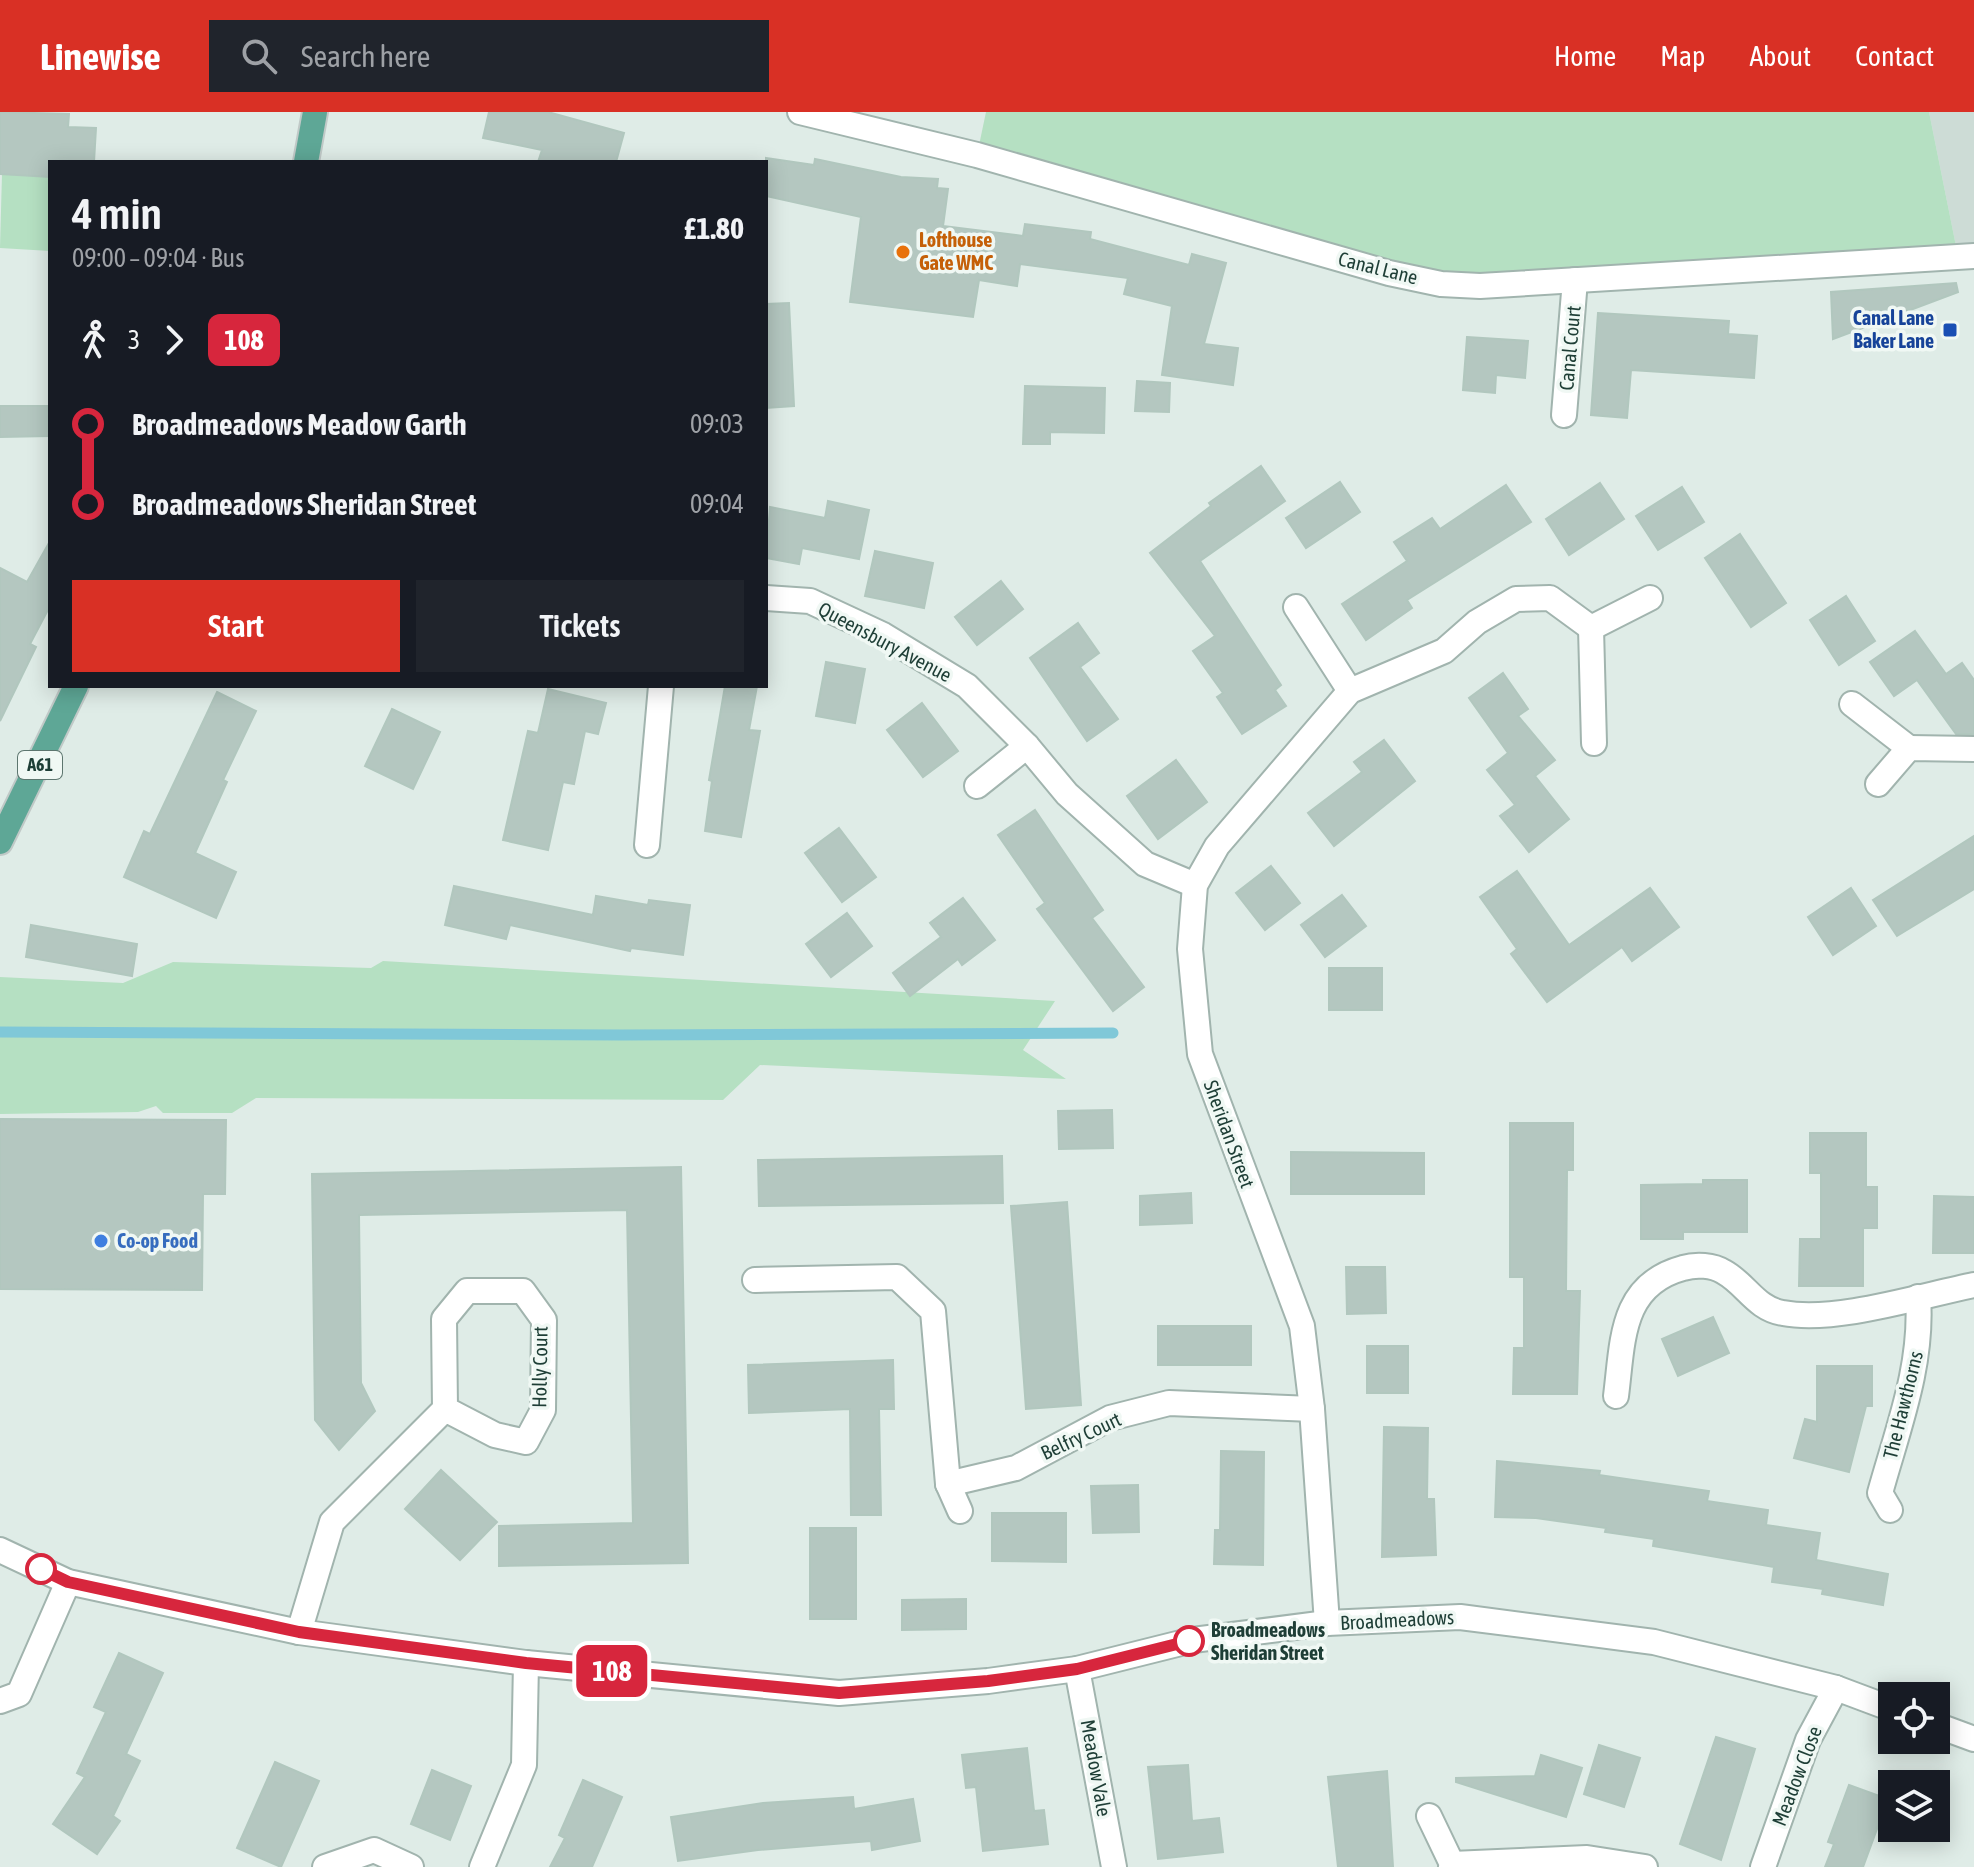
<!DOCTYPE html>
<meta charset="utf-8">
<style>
:root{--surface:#171b24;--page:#20242c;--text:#f1f3f6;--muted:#9ea1a6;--accent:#d93025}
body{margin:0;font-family:"Asap Condensed",sans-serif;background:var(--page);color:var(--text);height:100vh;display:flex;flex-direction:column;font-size:30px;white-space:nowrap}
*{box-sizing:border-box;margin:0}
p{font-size:26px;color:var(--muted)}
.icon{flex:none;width:44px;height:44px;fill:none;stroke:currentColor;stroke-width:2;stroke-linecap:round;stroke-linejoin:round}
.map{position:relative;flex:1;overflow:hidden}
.details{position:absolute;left:48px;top:48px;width:720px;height:528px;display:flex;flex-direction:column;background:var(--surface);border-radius:0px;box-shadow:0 4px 20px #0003}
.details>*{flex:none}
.badge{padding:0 16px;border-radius:12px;font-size:28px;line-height:52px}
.controls{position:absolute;left:1878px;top:1570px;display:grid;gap:16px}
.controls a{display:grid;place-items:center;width:72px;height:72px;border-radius:0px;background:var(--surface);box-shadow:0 4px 20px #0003;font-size:40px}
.map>.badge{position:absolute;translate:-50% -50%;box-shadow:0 0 0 4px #fff}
.legs{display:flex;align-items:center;gap:12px;height:88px;padding:0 24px;font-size:26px}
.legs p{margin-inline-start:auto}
.overview{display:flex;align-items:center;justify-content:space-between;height:136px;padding:0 24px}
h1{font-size:44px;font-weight:600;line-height:60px}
.primary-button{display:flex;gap:16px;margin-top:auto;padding:16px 24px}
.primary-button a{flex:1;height:92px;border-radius:0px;background:var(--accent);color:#fff;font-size:32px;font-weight:600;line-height:92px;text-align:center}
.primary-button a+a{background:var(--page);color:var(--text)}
ul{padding:0 24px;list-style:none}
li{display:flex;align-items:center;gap:28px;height:80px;font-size:30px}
li i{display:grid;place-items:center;width:12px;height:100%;margin:0 10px;background:currentColor}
li i::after{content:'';width:20px;height:20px;margin:-10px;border:6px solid;border-radius:50%;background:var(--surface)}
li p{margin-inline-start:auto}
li:first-child i{background:linear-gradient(#0000 50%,currentColor 0)}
li:last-child i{background:linear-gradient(currentColor 50%,#0000 0)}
header{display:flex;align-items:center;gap:48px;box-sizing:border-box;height:112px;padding:0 40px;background:var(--accent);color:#fff}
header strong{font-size:38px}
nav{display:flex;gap:44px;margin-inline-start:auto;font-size:28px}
.search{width:560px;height:72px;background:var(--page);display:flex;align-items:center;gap:20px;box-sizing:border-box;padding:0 28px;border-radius:0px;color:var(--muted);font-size:30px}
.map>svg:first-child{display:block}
</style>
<header>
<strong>Linewise</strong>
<div class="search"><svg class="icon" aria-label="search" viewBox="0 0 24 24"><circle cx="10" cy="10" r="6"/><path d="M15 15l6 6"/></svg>Search here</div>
<nav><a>Home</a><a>Map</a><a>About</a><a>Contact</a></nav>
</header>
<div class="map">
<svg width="1974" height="1755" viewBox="0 0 1974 1755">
<rect width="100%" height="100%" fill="#dfece7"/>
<path fill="#cddcd6" d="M1929 0H1974V144H1958Z"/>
<g fill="#b5e0c2">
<path d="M986 0H1929L1958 144 1480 174 977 43Z"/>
<path d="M2 62 50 65V139L0 136Z"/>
<path d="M383 849 1055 889 1023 938 1066 967 760 953 723 988 256 986 232 1001H163L156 994 138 1000 0 1002V865L123 871 173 850 371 856Z"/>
</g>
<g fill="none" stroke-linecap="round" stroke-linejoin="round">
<path stroke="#80c8d8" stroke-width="11" d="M0 920 621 923 1113 921"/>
</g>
<g fill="#b4c7c0" stroke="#b1c7be" stroke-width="2">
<path d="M0 0 69 2 68 15 96 16 94 50H50V65L0 62Z"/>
<path d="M489 0H548L624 21 616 50H538L542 38 483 26Z"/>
<path d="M766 46 814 53 815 47 901 65 938 67 937 76 948 77 943 114 1023 124 1025 112 1091 120 1090 127 1189 153 1192 142 1226 151 1204 232 1238 236 1233 273 1162 263 1172 194 1124 182 1128 166 1020 152 1017 174 979 168 973 205 850 190 861 105 766 84Z"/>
<path d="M1956 171 1958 180 1833 227 1831 180Z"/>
<path d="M789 191 794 294 766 296V192Z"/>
<path d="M1598 201 1729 209 1728 222 1757 224 1754 266 1631 258 1627 306 1591 303Z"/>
<path d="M1467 225 1528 229 1525 266 1496 263 1495 281 1463 278Z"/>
<path d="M1137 269 1170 271 1169 300 1135 299Z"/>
<path d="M1025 274 1105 276 1104 321 1050 320V332H1023Z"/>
<path d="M0 294H48L49 324 0 325Z"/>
<path d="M1261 354 1285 389 1200 449 1281 573 1275 578 1286 594 1242 622 1217 585 1223 581 1193 539 1215 524 1150 441 1211 394 1209 391Z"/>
<path d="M1340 370 1360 400 1306 436 1286 406Z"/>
<path d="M1600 371 1624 407 1569 443 1546 407Z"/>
<path d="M1506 373 1531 410 1407 488 1412 496 1366 528 1342 492 1407 449 1394 430 1432 406 1440 417Z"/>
<path d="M1682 375 1704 410 1658 438 1636 404Z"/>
<path d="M828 389 869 398 859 447 802 436 799 452 766 446 770 395 825 406Z"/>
<path d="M1740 422 1786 491 1751 515 1705 446Z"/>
<path d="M50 429V494L30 532 36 535 0 609V456L27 470Z"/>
<path d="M875 439 933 451 924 496 865 484Z"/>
<path d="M1001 469 1023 497 977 533 955 505Z"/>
<path d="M1846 484 1875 529 1839 553 1810 508Z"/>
<path d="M1078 511 1099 541 1080 555 1118 607 1087 629 1030 546Z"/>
<path d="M1915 519 1946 562 1962 551 1974 568V622H1956L1917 568 1894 584 1870 550Z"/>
<path d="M826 550 865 557 855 611 816 604Z"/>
<path d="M1503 561 1528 597 1518 604 1555 648 1535 664 1569 707 1529 740 1500 704 1515 693 1487 658 1508 641 1469 586Z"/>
<path d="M725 574H757L749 618 760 619 741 725 705 719 712 669 709 668Z"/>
<path d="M548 577 606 591 598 622 585 619 574 672 563 670 548 738 503 728 528 619 538 621Z"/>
<path d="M217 580 256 599 223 668 227 670 195 741 236 760 216 806 124 765 144 719 150 722Z"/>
<path d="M922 591 958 639 923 665 887 618Z"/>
<path d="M392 597 440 620 413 677 365 654Z"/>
<path d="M1384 628 1415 669 1334 734 1308 701 1362 660 1354 650Z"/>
<path d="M1176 648 1207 690 1158 727 1127 684Z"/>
<path d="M1035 698 1103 798 1092 806 1144 875 1113 899 1037 797 1045 791 998 723Z"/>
<path d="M839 716 876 765 842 790 805 741Z"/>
<path d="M1974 724V777L1897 824 1873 788Z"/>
<path d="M1271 754 1300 791 1265 818 1236 781Z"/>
<path d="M1517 759 1569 833 1650 776 1679 815 1632 849 1622 835 1547 890 1511 842 1517 837 1480 785Z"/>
<path d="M454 774 593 803 596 784 648 793 649 788 690 793 683 843 631 836 630 839 510 813 506 827 445 813Z"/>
<path d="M1851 776 1876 814 1833 843 1808 805Z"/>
<path d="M1342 783 1366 814 1325 845 1301 813Z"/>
<path d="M963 786 995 828 962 853 958 847 910 884 893 861 941 825 930 811Z"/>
<path d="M847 801 872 834 831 865 806 832Z"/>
<path d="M31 813 137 832 132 864 26 845Z"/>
<rect x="1329" y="856" width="53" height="42"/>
<path d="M1112 998 1113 1036 1059 1037 1058 999Z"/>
<path d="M0 1007 226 1008 225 1082H203L202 1178 0 1177Z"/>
<path d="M1510 1011H1573V1058H1567L1566 1179H1580L1577 1282H1513L1514 1236H1524V1165H1510Z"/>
<path d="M1810 1021H1866V1075H1877V1116H1863V1174H1799L1800 1127H1821V1061H1810Z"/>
<path d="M1291 1040 1424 1041V1082H1291Z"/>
<path d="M1002 1044 1003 1091 759 1094 758 1048Z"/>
<path d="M681 1055 688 1451 499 1454V1414L633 1411 627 1098 359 1103 361 1271 375 1299 339 1338 315 1308 312 1062Z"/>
<path d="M1703 1068H1747V1120H1683V1127H1641V1073L1703 1072Z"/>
<path d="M1191 1081 1192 1111 1140 1113V1084Z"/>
<path d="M1934 1084 1974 1085V1141H1933Z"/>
<path d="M1067 1090 1081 1293 1026 1297 1011 1094Z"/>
<path d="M1346 1155H1385L1386 1201 1347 1202Z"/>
<path d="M1713 1205 1729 1241 1678 1264 1662 1227Z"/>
<rect x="1158" y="1214" width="93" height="39"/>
<rect x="1367" y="1234" width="41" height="47"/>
<path d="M893 1248 894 1297H879L881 1403H851L850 1297 749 1301 748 1253Z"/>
<path d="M1817 1254H1872V1294H1866L1849 1360 1794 1346 1805 1307 1817 1310Z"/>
<path d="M1384 1315 1428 1316 1427 1387H1434L1436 1443 1382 1445Z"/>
<path d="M1221 1339 1264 1340 1263 1453 1214 1452 1215 1418H1220Z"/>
<path d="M1497 1349 1600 1359 1599 1363 1709 1379 1707 1389 1768 1398 1766 1413 1820 1421 1816 1448 1888 1462 1883 1493 1822 1482 1823 1477 1772 1470 1774 1455 1653 1434 1654 1427 1605 1420 1606 1416 1536 1406 1495 1405Z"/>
<path d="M441 1358 497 1410 460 1448 405 1397Z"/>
<path d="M1138 1373 1139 1420 1093 1421 1091 1374Z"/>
<path d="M992 1401H1066V1450L992 1449Z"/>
<rect x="810" y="1416" width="46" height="91"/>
<path d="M966 1487V1517L902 1518V1488Z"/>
<path d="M119 1541 163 1561 126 1642 140 1649 113 1704 120 1709 97 1742 53 1712 85 1665 77 1661 106 1600 94 1595Z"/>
<path d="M1716 1625 1755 1637 1721 1748 1680 1732Z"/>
<path d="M1599 1633 1640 1646 1624 1695 1584 1682Z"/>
<path d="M1027 1636 1034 1699 1044 1698 1048 1732 983 1739 976 1675 966 1676 962 1643Z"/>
<path d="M1541 1643 1582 1656 1566 1705 1456 1670V1666L1535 1664Z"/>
<path d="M275 1650 319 1669 281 1755 237 1736Z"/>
<path d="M1188 1653 1192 1709 1219 1706 1223 1740 1158 1747 1148 1655Z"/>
<path d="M432 1658 471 1674 450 1728 411 1712Z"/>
<path d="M1387 1659 1393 1755H1338L1328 1665Z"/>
<path d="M583 1668 622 1685 592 1755H550L565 1726 559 1723Z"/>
<path d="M1849 1673 1888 1687 1863 1755H1825L1834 1732 1828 1730Z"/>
<path d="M853 1685 854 1697 913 1687 920 1729 872 1738 871 1729 758 1738 678 1749 671 1705 763 1691Z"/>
</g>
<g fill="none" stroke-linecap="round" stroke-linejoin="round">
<g stroke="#a1b4ae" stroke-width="28">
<g id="minor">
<path d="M1564 303 1575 168"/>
<path d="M766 486 810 489 883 523 967 574 1027 634 1067 682 1145 752 1195 773"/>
<path d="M1296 495 1350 579"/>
<path d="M1591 516 1594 631"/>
<path d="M1852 592 1909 636"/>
<path d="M1878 672 1909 636 1974 637"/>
<path d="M977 674 1027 634"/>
<path d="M647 733 661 574"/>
<path d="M755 1168 897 1165 933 1199 948 1372 960 1399"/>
<path d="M1616 1284C1623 1229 1620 1173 1683 1156 1696 1152 1713 1153 1724 1160 1746 1172 1756 1197 1783 1201 1836 1211 1920 1184 1974 1173"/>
<path d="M948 1372 1016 1356 1110 1306 1169 1291 1312 1297"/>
<path d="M1890 1398 1880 1381C1898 1316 1923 1253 1918 1185"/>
<path d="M1327 1511 1312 1297 1302 1214 1200 942 1190 837 1195 773 1217 734 1350 579 1444 539 1477 510 1516 487 1550 486 1591 516 1650 486"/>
<path d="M299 1520 332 1410 445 1297 444 1207 467 1179H523L544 1208 543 1298 526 1330 495 1323 445 1297"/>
<path d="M1077 1557 1114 1755"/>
<path d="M0 1589 19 1582 68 1470"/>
<path d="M1429 1704 1452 1752 1451 1755"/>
<path d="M1452 1752 1587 1746 1645 1755"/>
<path d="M325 1755 374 1738 411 1755"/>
<path d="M482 1755 524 1653 526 1551"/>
<path d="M1763 1755 1808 1628 1836 1576"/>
</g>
</g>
<g stroke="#a1b4ae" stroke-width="28">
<g id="tertiary">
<path d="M800 0 977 43 1389 161 1441 172 1480 174 1974 144"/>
<path d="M0 1438 68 1470 299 1520 526 1551 839 1581 988 1569 1077 1557 1193 1528 1327 1511 1460 1505 1654 1530 1836 1576 1892 1597"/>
<path d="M1936 1613 1974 1627"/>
</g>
</g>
<g stroke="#c0c9c7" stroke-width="28">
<g id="primary">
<path d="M306 50 315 0"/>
<path d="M0 730 76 574"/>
</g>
</g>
<use href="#minor" stroke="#fff" stroke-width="24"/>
<use href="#tertiary" stroke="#fff" stroke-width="24"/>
<use href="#primary" stroke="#5ea796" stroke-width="24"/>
</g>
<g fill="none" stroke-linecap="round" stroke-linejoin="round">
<g stroke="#fff" stroke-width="18">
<path id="line-1" d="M41 1457 68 1470 299 1520 526 1551 839 1581 988 1569 1077 1557 1189 1529"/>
</g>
<use href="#line-1" stroke="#d7263d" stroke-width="12"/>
</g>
<circle fill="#e8710a" stroke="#f0f8f4" stroke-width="3" cx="903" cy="140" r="8"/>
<rect fill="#1a4fb4" stroke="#f0f8f4" stroke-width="3" x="1942" y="210" width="16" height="16" rx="4"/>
<circle fill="#3f7fe0" stroke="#f0f8f4" stroke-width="3" cx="101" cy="1129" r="8"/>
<g fill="#fff" stroke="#d7263d" stroke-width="4">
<circle cx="41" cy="1457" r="14"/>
<circle cx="1189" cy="1529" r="14"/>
</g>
<g text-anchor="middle" stroke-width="7" stroke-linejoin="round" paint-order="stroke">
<rect fill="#f0f8f4" stroke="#5d766f" stroke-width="2" x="18" y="639" width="44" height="28" rx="6"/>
<g font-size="18" font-weight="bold" fill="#1e3e36">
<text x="40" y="659">A61</text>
</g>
<g font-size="20" font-weight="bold" fill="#c56008" stroke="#f0f8f4" text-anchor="start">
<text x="919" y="135">Lofthouse<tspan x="919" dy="23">Gate WMC</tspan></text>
</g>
<g font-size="20" fill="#1e3e36" stroke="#f0f8f4">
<text transform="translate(1378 156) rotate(14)" y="7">Canal Lane</text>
<text transform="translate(1570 236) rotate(-85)" y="7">Canal Court</text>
<text transform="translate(885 530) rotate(28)" y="7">Queensbury Avenue</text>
<text transform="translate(1229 1022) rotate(70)" y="7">Sheridan Street</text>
<text transform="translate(540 1255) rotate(-89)" y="7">Holly Court</text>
<text transform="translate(1903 1293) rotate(-76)" y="7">The Hawthorns</text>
<text transform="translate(1081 1324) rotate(-25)" y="7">Belfry Court</text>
<text transform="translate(1397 1508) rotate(-3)" y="7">Broadmeadows</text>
<text transform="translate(1096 1656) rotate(80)" y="7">Meadow Vale</text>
<text transform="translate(1797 1664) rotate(-69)" y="7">Meadow Close</text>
</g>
<g font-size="20" font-weight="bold" fill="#164399" stroke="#f0f8f4" text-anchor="end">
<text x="1934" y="213">Canal Lane<tspan x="1934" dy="23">Baker Lane</tspan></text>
</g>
<g font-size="20" font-weight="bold" fill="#366cbe" stroke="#f0f8f4" text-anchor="start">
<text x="117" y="1136">Co-op Food</text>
</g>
<g font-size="20" font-weight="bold" fill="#1e3e36" stroke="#f0f8f4" text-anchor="start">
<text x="1211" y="1525">Broadmeadows<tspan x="1211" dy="23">Sheridan Street</tspan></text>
</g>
</g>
</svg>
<div class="controls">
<a><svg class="icon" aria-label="locate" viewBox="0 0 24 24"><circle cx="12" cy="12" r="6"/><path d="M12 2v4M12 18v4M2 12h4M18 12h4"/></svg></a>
<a><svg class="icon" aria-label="layers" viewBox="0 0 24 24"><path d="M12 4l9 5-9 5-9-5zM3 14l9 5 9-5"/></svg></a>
</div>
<b class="badge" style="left:612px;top:1559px;background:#d7263d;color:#fff">108</b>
<section class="details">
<div class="overview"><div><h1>4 min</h1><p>09:00 – 09:04 · Bus</p></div><b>£1.80</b></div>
<div class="legs"><svg class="icon" aria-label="walk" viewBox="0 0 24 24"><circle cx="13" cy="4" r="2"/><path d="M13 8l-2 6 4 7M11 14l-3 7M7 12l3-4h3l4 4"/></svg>3<svg class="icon" aria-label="forward" viewBox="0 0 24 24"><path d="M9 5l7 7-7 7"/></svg><b class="badge" style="background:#d7263d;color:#fff">108</b></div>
<ul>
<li><i style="color:#d7263d"></i><b>Broadmeadows Meadow Garth</b><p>09:03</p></li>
<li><i style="color:#d7263d"></i><b>Broadmeadows Sheridan Street</b><p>09:04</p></li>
</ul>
<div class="primary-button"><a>Start</a><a>Tickets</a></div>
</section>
</div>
